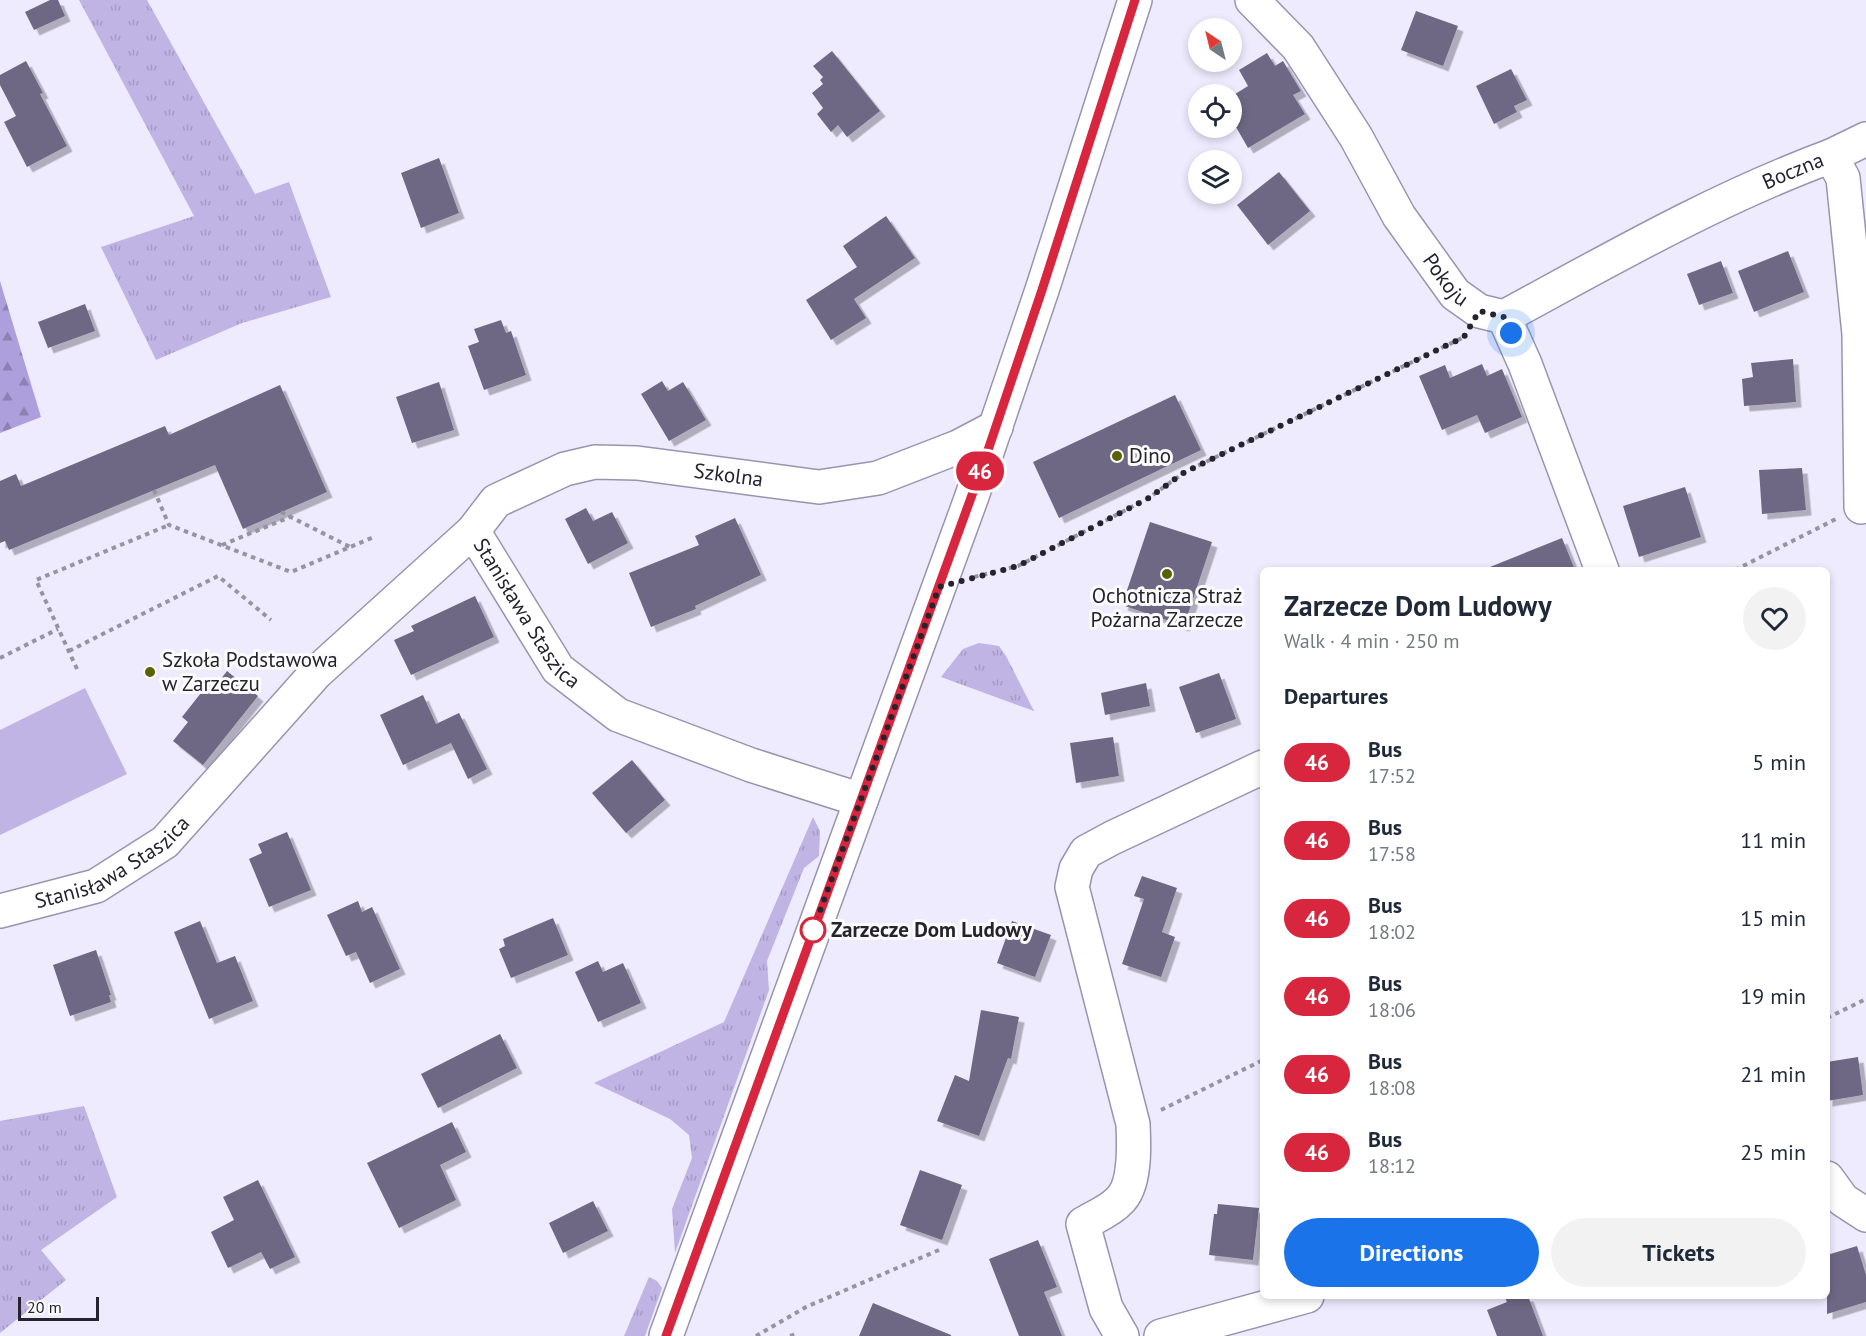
<!DOCTYPE html>
<meta charset="utf-8">
<style>
:root{--surface:#fff;--page:#f2f2f3;--text:#1f2937;--muted:#747a83;--accent:#1a73e8}
body{margin:0;font-family:"PT Sans",sans-serif;background:var(--page);color:var(--text);height:100vh;display:flex;flex-direction:column;font-size:22px;white-space:nowrap}
*{box-sizing:border-box;margin:0}
p{font-size:20px;color:var(--muted)}
.icon{flex:none;width:33px;height:33px;fill:none;stroke:currentColor;stroke-width:2;stroke-linecap:round;stroke-linejoin:round}
.map{position:relative;flex:1;overflow:hidden}
.sheet{position:absolute;left:1260px;top:567px;width:570px;height:732px;display:flex;flex-direction:column;background:var(--surface);border-radius:9px;box-shadow:0 3px 9px #0003}
.sheet>*{flex:none}
.badge{padding:0 12px;border-radius:20px;font-size:21px;line-height:39px}
.needle{width:39px;rotate:325deg}
.controls{position:absolute;left:1188px;top:18px;display:grid;gap:12px}
.controls a{display:grid;place-items:center;width:54px;height:54px;border-radius:50%;background:var(--surface);box-shadow:0 3px 9px #0003;font-size:30px}
.scale{position:absolute;left:18px;bottom:15px;width:81px;box-sizing:border-box;padding-left:6px;border:3px solid #26232f;border-top:0;font-size:16px;line-height:21px;white-space:nowrap;color:#26232f;-webkit-text-stroke:4px #fbfbfb;paint-order:stroke}
.you{position:absolute;width:30px;height:30px;margin:-15px;border:4px solid #fff;border-radius:50%;background:#1a73e8;box-shadow:0 0 0 9px #1a73e833}
.map>.badge{position:absolute;translate:-50% -50%;box-shadow:0 0 0 3px #fff}
h2{padding:0 24px;font-size:22px;line-height:54px}
.round{display:grid;place-items:center;flex:none;width:63px;height:63px;border-radius:32px;background:var(--page)}
.headline{display:flex;align-items:center;justify-content:space-between;height:102px;padding:0 24px}
h1{font-size:28px;font-weight:800;line-height:45px}
.action{display:flex;gap:12px;margin-top:auto;padding:12px 24px}
.action a{flex:1;height:69px;border-radius:36px;background:var(--accent);color:#fff;font-size:24px;font-weight:800;line-height:69px;text-align:center}
.action a+a{background:var(--page);color:var(--text)}
ul{padding:0;list-style:none}
li{display:flex;align-items:center;gap:18px;height:78px;padding:0 24px}
li div{flex:1}
li b{display:block;font-size:22px}
li em{font-style:normal}
li .badge{min-width:66px;font-weight:700;text-align:center}
.map>svg:first-child{display:block}
</style>
<div class="map">
<svg width="1866" height="1336" viewBox="0 0 1866 1336">
<defs>
<pattern id="grass-tufts" width="24" height="20" patternUnits="userSpaceOnUse" patternTransform="scale(1.5)"><rect width="24" height="20" fill="#bfb4e4"/><path d="M3 7l-1-3M5 7V3M7 7l1-3M15 17l-1-3M17 17v-4M19 17l1-3" fill="none" stroke="#a49ac4"/></pattern>
<pattern id="forest-firs" width="22" height="20" patternUnits="userSpaceOnUse" patternTransform="scale(1.5)"><rect width="22" height="20" fill="#ad9fdc"/><path d="M5 1l3.5 6h-7zM16 11l3.5 6h-7z" fill="#8d81b3"/></pattern>
<filter id="shadow"><feDropShadow dx="5.5" dy="5.5" stdDeviation="0" flood-color="#0004"/></filter>
</defs>
<rect width="100%" height="100%" fill="#efebff"/>
<g fill="url(#grass-tufts)">
<path d="M79 0H147L255 194 289 182 331 297 242 323 156 360 101 247 194 216Z"/>
<path d="M979 643 999 646 1006 656 1034 711 941 677 963 649Z"/>
<path d="M813 817 820 831 819 856 804 868 767 961 769 990 675 1253 672 1209 692 1158 689 1135 670 1119 594 1083 724 1022Z"/>
<path d="M84 1106 117 1197 41 1250 66 1280 0 1333V1121Z"/>
<path d="M649 1277 657 1281 662 1288 645 1336H624Z"/>
</g>
<path fill="url(#forest-firs)" d="M0 281 41 417 0 433Z"/>
<path fill="#bfb4e4" d="M85 688 127 774 0 835V730Z"/>
<g fill="#6e6884" filter="url(#shadow)">
<path d="M50 0H58L65 16 34 30 25 12Z"/>
<path d="M1416 11 1458 26 1443 66 1401 50Z"/>
<path d="M832 51 880 111 847 137 838 125 831 132 817 114 823 108 812 93 823 84 820 80 823 77 813 66Z"/>
<path d="M1267 53 1275 66 1283 61 1301 91 1293 95 1305 114 1248 148 1232 120V96L1248 86 1239 70Z"/>
<path d="M26 61 43 93 40 94 67 146 27 167 4 122 16 116 0 85V75Z"/>
<path d="M1511 69 1527 100 1514 106 1517 112 1494 124 1476 86Z"/>
<path d="M439 158 459 213 421 228 401 173Z"/>
<path d="M1279 172 1310 211 1268 245 1237 205Z"/>
<path d="M886 216 915 258 854 299 866 318 831 340 806 300 857 267 843 246Z"/>
<path d="M1788 251 1804 292 1754 312 1738 271Z"/>
<path d="M1721 261 1733 293 1699 305 1687 274Z"/>
<path d="M85 304 95 331 48 348 38 322Z"/>
<path d="M501 320 506 333 511 331 526 375 484 390 468 346 479 342 474 329Z"/>
<path d="M1793 359 1796 402 1744 406 1742 379 1753 377 1751 363Z"/>
<path d="M1482 364 1487 376 1502 369 1522 417 1485 433 1477 415 1442 430 1419 376 1445 365 1450 378Z"/>
<path d="M662 381 668 391 683 382 706 420 669 441 641 394Z"/>
<path d="M439 382 454 430 412 443 396 397Z"/>
<path d="M280 385 327 492 243 529 215 465 9 550 5 541 0 543V481L16 474 21 486 165 426 169 435Z"/>
<path d="M1175 395 1201 450 1059 518 1033 462Z"/>
<path d="M1802 468 1806 510 1762 514 1759 470Z"/>
<path d="M1685 487 1701 537 1639 557 1623 506Z"/>
<path d="M586 508 593 521 612 512 628 543 588 564 565 519Z"/>
<path d="M735 518 761 575 695 606 696 609 651 627 629 573 699 545 695 536Z"/>
<path d="M1150 522 1212 542 1184 626 1122 605Z"/>
<path d="M1562 538 1575 570H1485V569Z"/>
<path d="M475 596 494 637 411 675 394 640 414 631 411 626Z"/>
<path d="M227 671 258 696 203 765 173 741 188 722 182 717 208 684 214 688Z"/>
<path d="M1219 673 1236 719 1196 733 1179 687Z"/>
<path d="M1146 683 1150 706 1105 715 1101 693Z"/>
<path d="M423 695 436 724 459 713 487 769 468 779 451 743 403 765 380 715Z"/>
<path d="M1113 737 1119 776 1076 783 1070 743Z"/>
<path d="M632 760 665 800 626 833 592 793Z"/>
<path d="M287 832 311 890 269 907 249 859 262 853 258 844Z"/>
<path d="M1142 876 1177 888 1162 932 1175 937 1161 977 1122 964 1144 899 1134 896Z"/>
<path d="M358 901 362 912 372 907 400 969 370 983 356 952 346 956 327 915Z"/>
<path d="M553 918 568 955 511 978 499 949 505 946 503 939Z"/>
<path d="M200 921 217 963 235 956 253 1001 209 1019 174 932Z"/>
<path d="M1012 921 1051 935 1035 977 997 963Z"/>
<path d="M96 950 111 995H109L111 1002 70 1016 53 965Z"/>
<path d="M598 961 603 972 623 963 641 1003 598 1022 575 972Z"/>
<path d="M981 1010 1019 1017 1011 1059 1008 1058 979 1136 937 1121 955 1075 969 1081Z"/>
<path d="M500 1034 517 1068 438 1108 421 1074Z"/>
<path d="M1858 1057 1863 1095 1827 1101V1062Z"/>
<path d="M452 1122 466 1152 440 1165 456 1200 399 1228 367 1163Z"/>
<path d="M920 1170 962 1185 942 1240 900 1225Z"/>
<path d="M258 1180 295 1257 270 1269 261 1252 228 1268 211 1232 234 1220 223 1197Z"/>
<path d="M593 1201 608 1231 563 1253 549 1223Z"/>
<path d="M1218 1204 1259 1208 1253 1260 1209 1255 1214 1214H1217Z"/>
<path d="M1038 1240 1057 1287 1044 1292 1062 1336H1019L989 1259Z"/>
<path d="M1857 1246 1866 1275V1302L1827 1314V1255Z"/>
<path d="M1504 1296H1528L1543 1336H1497L1487 1310 1507 1302Z"/>
<path d="M873 1303 951 1335V1336H859Z"/>
</g>
<g fill="none" stroke-linecap="round" stroke-linejoin="round">
<g stroke="#9993b0" stroke-width="36">
<g id="minor">
<path id="s1" d="M1252 0 1298 47 1356 137 1399 216 1455 294 1479 311 1504 317 1525 364 1602 570"/>
<path d="M1831 156 1866 139"/>
<path id="s2" d="M1504 317C1611 259 1717 198 1831 156L1843 178 1859 334 1861 507"/>
<path id="s3" d="M473 531 496 501 565 469 595 462 637 463 819 487 878 478 958 447 996 427"/>
<path id="s4" d="M0 911 96 886 165 842 316 673 473 531 558 669 618 715 751 765 861 800"/>
<path d="M1827 1178 1843 1200 1866 1215"/>
<path d="M666 1336 972 496 1042 290 1135 0"/>
<path d="M1122 1336 1106 1308 1083 1224C1094 1217 1110 1211 1119 1201 1136 1186 1134 1145 1133 1124L1072 887 1076 869 1086 852 1112 838 1263 767"/>
<path d="M1161 1336 1307 1296"/>
</g>
</g>
<g stroke="#9693a3" stroke-width="4" stroke-dasharray="4.5 4.5" stroke-linecap="butt">
<path d="M154 490 169 525 291 572 374 537"/>
<path d="M281 512 350 547"/>
<path d="M222 545 290 517"/>
<path d="M1735 570 1836 519"/>
<path d="M974 577 1018 566 1147 499 1185 472 1464 337"/>
<path d="M69 651 218 576 271 620"/>
<path d="M0 658 58 629"/>
<path d="M77 669 36 580 169 525"/>
<path d="M1827 1018 1866 999"/>
<path d="M1161 1110 1263 1060"/>
<path d="M756 1336 806 1307 939 1250"/>
<path d="M790 1336 797 1334"/>
</g>
<use href="#minor" stroke="#fff" stroke-width="33"/>
</g>
<g fill="none" stroke-linecap="round" stroke-linejoin="round">
<g stroke="#fff" stroke-width="14">
<path id="line" d="M666 1336 984 462 1042 290 1135 0"/>
</g>
<use href="#line" stroke="#d7263d" stroke-width="9"/>
<path stroke="#26232f" stroke-width="6" stroke-dasharray="0 10.8" d="M813 930 939 587 1018 566 1147 499 1185 472 1464 337 1479 311 1504 317 1511 333"/>
</g>
<g fill="#5a6200" stroke="#fbfbfb" stroke-width="2">
<circle cx="1117" cy="456" r="6"/>
<circle cx="1167" cy="574" r="6"/>
<circle cx="150" cy="672" r="6"/>
</g>
<circle fill="#fff" stroke="#d7263d" stroke-width="3" cx="813" cy="930" r="12"/>
<g text-anchor="middle" stroke-width="6" stroke-linejoin="round" paint-order="stroke">
<g font-size="21" fill="#26232f" stroke="#fbfbfb">
<text dy="7" stroke="none"><textPath href="#s2" startOffset="324">Boczna</textPath></text>
<text dy="7" stroke="none"><textPath href="#s1" startOffset="342">Pokoju</textPath></text>
<text dy="7" stroke="none"><textPath href="#s3" startOffset="279">Szkolna</textPath></text>
<text dy="7" stroke="none"><textPath href="#s4" startOffset="718">Stanisława Staszica</textPath></text>
<text dy="7" stroke="none"><textPath href="#s4" startOffset="124">Stanisława Staszica</textPath></text>
</g>
<g font-size="21" fill="#26232f" stroke="#fbfbfb" text-anchor="start">
<text x="1129" y="463">Dino</text>
<text x="1167" y="603" text-anchor="middle">Ochotnicza Straż<tspan x="1167" dy="24">Pożarna Zarzecze</tspan></text>
<text x="162" y="667">Szkoła Podstawowa<tspan x="162" dy="24">w Zarzeczu</tspan></text>
</g>
<g font-size="21" font-weight="bold" fill="#26232f" stroke="#fbfbfb" text-anchor="start">
<text x="831" y="937">Zarzecze Dom Ludowy</text>
</g>
</g>
</svg>
<div class="controls">
<a><svg class="needle" viewBox="-14 -14 28 28"><path d="M0-13l5 13h-10z" fill="#e53935"/><path d="M0 13l5-13h-10z" fill="#747a83"/></svg></a>
<a><svg class="icon" aria-label="locate" viewBox="0 0 24 24"><circle cx="12" cy="12" r="6"/><path d="M12 2v4M12 18v4M2 12h4M18 12h4"/></svg></a>
<a><svg class="icon" aria-label="layers" viewBox="0 0 24 24"><path d="M12 4l9 5-9 5-9-5zM3 14l9 5 9-5"/></svg></a>
</div>
<div class="scale">20 m</div>
<div class="you" style="left:1511px;top:333px"></div>
<b class="badge" style="left:980px;top:471px;background:#d7263d;color:#fff">46</b>
<section class="sheet">
<div class="headline"><div><h1>Zarzecze Dom Ludowy</h1><p>Walk · 4 min · 250 m</p></div><a class="round"><svg class="icon" aria-label="heart" viewBox="0 0 24 24"><path d="M12 20l-8-8c-3-5 5-10 8-4 3-6 11-1 8 4z"/></svg></a></div>
<h2>Departures</h2>
<ul>
<li><span class="badge" style="background:#d7263d;color:#fff">46</span><div><b>Bus</b><p>17:52</p></div><em>5 min</em></li>
<li><span class="badge" style="background:#d7263d;color:#fff">46</span><div><b>Bus</b><p>17:58</p></div><em>11 min</em></li>
<li><span class="badge" style="background:#d7263d;color:#fff">46</span><div><b>Bus</b><p>18:02</p></div><em>15 min</em></li>
<li><span class="badge" style="background:#d7263d;color:#fff">46</span><div><b>Bus</b><p>18:06</p></div><em>19 min</em></li>
<li><span class="badge" style="background:#d7263d;color:#fff">46</span><div><b>Bus</b><p>18:08</p></div><em>21 min</em></li>
<li><span class="badge" style="background:#d7263d;color:#fff">46</span><div><b>Bus</b><p>18:12</p></div><em>25 min</em></li>
</ul>
<div class="action"><a>Directions</a><a>Tickets</a></div>
</section>
</div>
